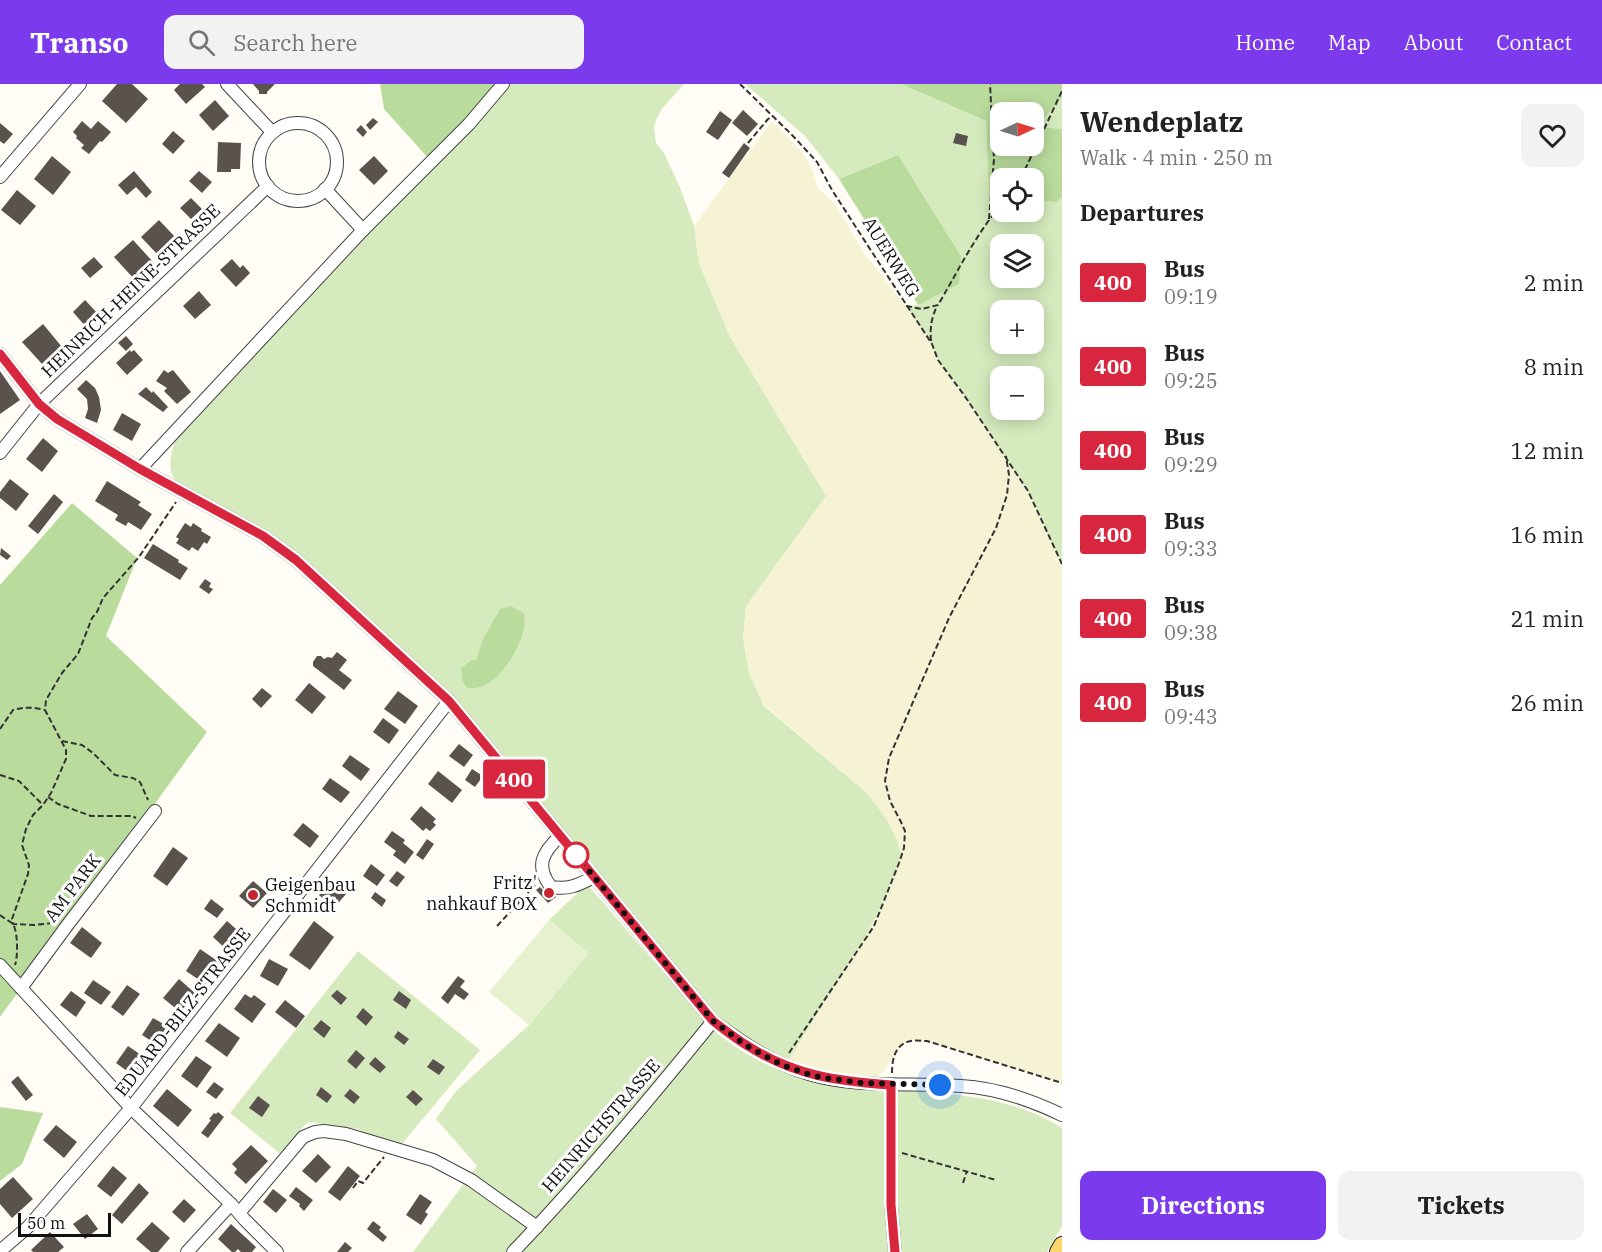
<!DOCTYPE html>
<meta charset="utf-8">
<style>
:root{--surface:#fff;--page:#f2f2f2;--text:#222;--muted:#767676;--accent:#7c3aed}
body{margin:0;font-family:"IBM Plex Serif",serif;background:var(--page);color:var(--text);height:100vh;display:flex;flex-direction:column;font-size:22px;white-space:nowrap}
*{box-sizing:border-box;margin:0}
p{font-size:20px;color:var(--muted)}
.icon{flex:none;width:33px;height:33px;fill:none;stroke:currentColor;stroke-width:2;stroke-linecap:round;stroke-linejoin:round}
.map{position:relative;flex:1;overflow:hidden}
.side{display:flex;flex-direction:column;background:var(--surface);width:540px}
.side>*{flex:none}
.badge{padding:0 12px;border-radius:4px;font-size:21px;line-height:39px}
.needle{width:39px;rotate:86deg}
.tools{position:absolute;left:990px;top:18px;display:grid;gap:12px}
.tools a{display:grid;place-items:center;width:54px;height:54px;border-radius:12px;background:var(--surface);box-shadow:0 3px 15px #0003;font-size:30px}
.scale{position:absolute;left:18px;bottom:15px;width:93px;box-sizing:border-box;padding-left:6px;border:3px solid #111;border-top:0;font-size:16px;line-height:21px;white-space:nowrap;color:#111;-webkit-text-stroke:4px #fff;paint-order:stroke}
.you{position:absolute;width:30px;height:30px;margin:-15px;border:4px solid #fff;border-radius:50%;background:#1a73e8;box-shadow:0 0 0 9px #1a73e833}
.map>.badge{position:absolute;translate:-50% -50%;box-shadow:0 0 0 3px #fff}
h2{padding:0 18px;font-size:22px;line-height:54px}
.round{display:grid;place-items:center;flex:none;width:63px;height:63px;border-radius:12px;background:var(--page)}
.headline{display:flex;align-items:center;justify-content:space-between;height:102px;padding:0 18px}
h1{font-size:28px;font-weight:700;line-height:45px}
.action{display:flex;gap:12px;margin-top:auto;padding:12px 18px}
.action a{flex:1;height:69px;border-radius:12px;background:var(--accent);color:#fff;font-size:24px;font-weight:700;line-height:69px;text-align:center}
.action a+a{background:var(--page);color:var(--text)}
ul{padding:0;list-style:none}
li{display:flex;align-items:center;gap:18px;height:84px;padding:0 18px}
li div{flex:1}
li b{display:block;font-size:22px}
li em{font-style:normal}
li .badge{min-width:66px;font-weight:700;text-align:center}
header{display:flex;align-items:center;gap:36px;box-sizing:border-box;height:84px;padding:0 30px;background:var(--accent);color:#fff}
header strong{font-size:28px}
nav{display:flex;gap:33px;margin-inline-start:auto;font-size:21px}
.search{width:420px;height:54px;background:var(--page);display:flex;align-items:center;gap:15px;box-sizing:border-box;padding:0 21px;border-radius:12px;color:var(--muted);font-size:22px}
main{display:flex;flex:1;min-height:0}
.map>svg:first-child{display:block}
</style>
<header>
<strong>Transo</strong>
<div class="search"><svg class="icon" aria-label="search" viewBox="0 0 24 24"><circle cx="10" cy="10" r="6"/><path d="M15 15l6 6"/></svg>Search here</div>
<nav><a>Home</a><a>Map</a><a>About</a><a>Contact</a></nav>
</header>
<main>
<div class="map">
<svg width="1062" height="1168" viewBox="0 0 1062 1168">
<rect width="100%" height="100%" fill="#fffdf5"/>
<path fill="#f6f3d4" d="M772 37 802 68 812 85 818 104 835 120 864 169 906 222 932 260 938 276 1006 372 1028 407 1062 480V999L927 957H911L899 962 892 976 882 989 876 993 869 994 837 990 818 987 788 977 868 848 885 814 901 770 896 754 887 736 868 710 764 621 749 589 743 554 746 522 826 412 730 253 699 180 694 142Z"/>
<g fill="#d5ebbd" fill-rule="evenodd">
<path d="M503 0H684L661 26 656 36 654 43 656 59 664 69 681 106 694 142 699 180 730 253 826 412 746 522 743 554 749 589 764 622 868 710 887 736 896 754 901 770 885 814 868 848 788 977C778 972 767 967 758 962 736 950 717 931 700 913L459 621 342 513 175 396C166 383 172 368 176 353Z"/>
<path d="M745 0H901L986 37 989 111 1000 113V128H1034V116L1056 118 1062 114V480L1028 407 964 311 938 276 932 260 906 222 918 221 961 172 898 71 839 95 805 52ZM1000 160H1034V194H1000ZM1000 226H1034V260H1000ZM1000 292H1034V326H1000Z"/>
<path d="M1062 13V45L1036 44Z"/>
<path d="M587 800 713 946C757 981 797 997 854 1004 876 1007 899 1006 922 1008 971 1011 1020 1017 1062 1044V1142L1047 1168H413L477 1082 436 1035 456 1007 529 941 588 870 549 836Z"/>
<path d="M358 867 480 966 401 1061 369 1051 358 1045 308 1038 299 1047 282 1071 230 1029Z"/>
</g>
<g fill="#b9dc9c" fill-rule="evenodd">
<path d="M380 0H503L430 76 384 25Z"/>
<path d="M901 0H1062V13L1037 43 1062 45V114L1056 118 1034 116V94H1000V113L989 112 986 37ZM1034 28V62H1000V28Z"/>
<path d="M898 71 961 172 959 200 918 221 839 95Z"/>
<path d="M72 419 137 474 106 552 207 648 0 933V501Z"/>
<path d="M511 522 524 530C524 534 525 539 524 544 520 565 499 600 476 604 473 605 470 604 466 603L462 595 461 584 472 576H476L484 553 500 525Z"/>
<path d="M0 1023 43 1029 22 1080 0 1097Z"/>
</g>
<path fill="#e6f2cf" d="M549 836 589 869 529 941 489 908Z"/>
<g fill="#5a524d">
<path d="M117 0H132L148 15 126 39 102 17Z"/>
<path d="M180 0H202L205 3 186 20 174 6Z"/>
<path d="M253 0H275L267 8V10H259V7Z"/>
<path d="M215 16 229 32 213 47 199 31Z"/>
<path d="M743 26 758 40 747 52 732 39Z"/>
<path d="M720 27 732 36 718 56 706 48Z"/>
<path d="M373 34 378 38 370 46 366 41Z"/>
<path d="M82 37 91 45 98 37 111 48 102 58 100 57 89 70 81 64 84 61 76 54 77 52 73 48Z"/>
<path d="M0 39 13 50 4 60 0 57Z"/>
<path d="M361 41 367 48 363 53 356 46Z"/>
<path d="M173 47 185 57 173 70 162 60Z"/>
<path d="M956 49 968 52 966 62 953 59Z"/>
<path d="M218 58 241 59 240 85H231V88H217Z"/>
<path d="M744 59 750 64 729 94 722 89Z"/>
<path d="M52 72 71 88 53 111 34 95Z"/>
<path d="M374 72 388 87 374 101 359 86Z"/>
<path d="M134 87 152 108 146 114 136 103 127 111 118 101Z"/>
<path d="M199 87 212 98 202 109 189 97Z"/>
<path d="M17 106 36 122 20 141 1 126Z"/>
<path d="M191 114 202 125 191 135 180 124Z"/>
<path d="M159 136 176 154 158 171 141 153Z"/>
<path d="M133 156 154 179 135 196 114 173Z"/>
<path d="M94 173 103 183 90 194 81 184Z"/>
<path d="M232 175 240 184 243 181 250 189 236 203 220 186Z"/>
<path d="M199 207 211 221 195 235 183 222Z"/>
<path d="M85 216 99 231 86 243 73 228Z"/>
<path d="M43 240 62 263 42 280 22 258Z"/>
<path d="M126 252 133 260 126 267 118 259Z"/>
<path d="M130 266 131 268 134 266 143 276 127 291 116 279Z"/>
<path d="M164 286 168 289 173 286 191 308 177 320 164 307 167 304 156 297Z"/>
<path d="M0 287 20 316 0 330Z"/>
<path d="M86 296 95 304 99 313 101 326 97 339 85 334 88 325 87 315 77 305Z"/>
<path d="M146 303 152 309 153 307 168 323 163 328 138 310Z"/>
<path d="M122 329 141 340 132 357 113 346Z"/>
<path d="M43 354 58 367 42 388 26 375Z"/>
<path d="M10 395 29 410 16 427 0 414V408Z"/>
<path d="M107 397 141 418 138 421 152 430 141 446 128 438 126 442 115 436 118 431 95 417Z"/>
<path d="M54 410 63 418 38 450 28 442Z"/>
<path d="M185 439 191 443 193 439 202 445 201 447 211 453 207 460 204 458 198 467 192 463 189 467 176 459 179 455 176 453Z"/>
<path d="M153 460 179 476 178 478 188 484 180 496 144 474Z"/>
<path d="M1 464 11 472 7 476 0 471Z"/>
<path d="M205 495 211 499 209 503 213 505 209 510 199 503Z"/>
<path d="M337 568 347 576 339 586 352 596 344 606 313 582V578L317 572H321L324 575 328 573 332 574Z"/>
<path d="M309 599 326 613 312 630 295 616Z"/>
<path d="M262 604 272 612 261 624 252 615Z"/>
<path d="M398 607 418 622 405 640 384 625Z"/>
<path d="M383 634 399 646 389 660 373 648Z"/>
<path d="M459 660 473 671 464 683 449 672Z"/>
<path d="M350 671 370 685 361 697 342 682Z"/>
<path d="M472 685 483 692 475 703 465 696Z"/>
<path d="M438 687 462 706 452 719 428 700Z"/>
<path d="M330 694 350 708 341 719 322 705Z"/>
<path d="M421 722 436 735 433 738 436 741 430 747 426 744 423 747 410 735Z"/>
<path d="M303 739 319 752 310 764 293 751Z"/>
<path d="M392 747 405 756 403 759 414 768 405 780 393 771 396 767 384 758Z"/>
<path d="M427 755 434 760 423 776 416 771Z"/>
<path d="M173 763 188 774 167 802 153 792Z"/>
<path d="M371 780 385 791 377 802 363 792Z"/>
<path d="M397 787 405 793 397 803 389 797Z"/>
<path d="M253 797 267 809 253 824 239 812Z"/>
<path d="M331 797 346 810 334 824 319 811Z"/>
<path d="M540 803 544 807 548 803 556 813 548 819 536 806Z"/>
<path d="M375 808 386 816 382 823 371 814Z"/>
<path d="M211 815 224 825 217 834 204 825Z"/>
<path d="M227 837 243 851 229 868 213 853Z"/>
<path d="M314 837 334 853 310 886 289 871Z"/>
<path d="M82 843 102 859 91 874 70 859Z"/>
<path d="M200 865 219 878 205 900 186 887Z"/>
<path d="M269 875 288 885 278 902 260 892Z"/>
<path d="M458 892 465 897 460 903 469 910 464 916 455 910 448 920 441 914Z"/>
<path d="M179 895 196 910 180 928 163 914Z"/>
<path d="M93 896 111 908 101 921 84 909Z"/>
<path d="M127 901 140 910 123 932 111 923Z"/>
<path d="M337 906 347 914 341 921 331 912Z"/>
<path d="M71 907 86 918 76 933 60 921Z"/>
<path d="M399 907 411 916 406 925 393 916Z"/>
<path d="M245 910 251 914 254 911 266 920 252 939 234 925Z"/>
<path d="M285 916 305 932 296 944 275 928Z"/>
<path d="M363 924 373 933 366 942 356 933Z"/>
<path d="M153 934 167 942 156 960 142 951Z"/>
<path d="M321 936 331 944 324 954 313 945Z"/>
<path d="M219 939 240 954 227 973 205 957Z"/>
<path d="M398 947 409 955 404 961 394 953Z"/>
<path d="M128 962 147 975 134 992 116 979Z"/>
<path d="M356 966 365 974 356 985 347 977Z"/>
<path d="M196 972 212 983 197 1004 181 992Z"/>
<path d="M375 973 386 983 380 989 369 980Z"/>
<path d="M433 975 445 983 439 991 427 983Z"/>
<path d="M18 992 33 1011 26 1017 11 998Z"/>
<path d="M214 998 224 1005 216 1015 206 1008Z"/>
<path d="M321 1003 332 1012 327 1019 316 1011Z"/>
<path d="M167 1005 192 1026 178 1043 153 1022Z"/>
<path d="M350 1005 360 1013 354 1020 344 1012Z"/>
<path d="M413 1006 423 1015 416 1022 406 1013Z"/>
<path d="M258 1012 270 1021 262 1033 249 1024Z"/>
<path d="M218 1028 224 1033 208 1054 201 1049 211 1036 209 1035 214 1029 216 1030Z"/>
<path d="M56 1041 77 1058 64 1074 43 1056Z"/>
<path d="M251 1061 268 1077 246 1100 234 1089 237 1085 232 1080Z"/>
<path d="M318 1070 331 1083 316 1099 302 1087Z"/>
<path d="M113 1082 127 1094 111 1113 97 1102Z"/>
<path d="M348 1082 360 1092 340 1117 328 1108Z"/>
<path d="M13 1093 33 1115 12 1134 0 1120V1105Z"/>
<path d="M139 1099 149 1109 122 1140 112 1131Z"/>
<path d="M296 1103 313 1116 304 1127 299 1122 300 1120 289 1112Z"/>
<path d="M273 1105 287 1116 276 1129 263 1118Z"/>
<path d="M420 1110 432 1118 425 1128 428 1130 421 1141 406 1131Z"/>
<path d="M184 1115 196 1126 184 1139 172 1128Z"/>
<path d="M87 1130 98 1145 85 1155 73 1140Z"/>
<path d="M373 1137 381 1143 379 1146 387 1153 383 1158 367 1145Z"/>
<path d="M152 1138 170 1154 158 1168H151L136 1155Z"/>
<path d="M231 1140 256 1163 252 1168H241L238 1165 235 1168H232L218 1155Z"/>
<path d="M50 1148 64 1163 58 1168H33L31 1166Z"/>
<path d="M345 1158 352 1164 348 1168H337Z"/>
</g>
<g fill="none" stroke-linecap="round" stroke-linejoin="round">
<g stroke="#444" stroke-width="14">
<g id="minor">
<path d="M227 0 272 48"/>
<circle cx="298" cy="78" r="39"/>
<path d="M0 93 80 0"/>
<path d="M325 105 363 146"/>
<path d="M0 270 39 320 57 335 140 385 263 452 296 476 449 617 713 937C744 960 772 979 809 990 859 1005 910 998 961 1002 995 1004 1031 1016 1062 1031"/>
<path d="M0 369 39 320 268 102"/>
<path d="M140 385 363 146 469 40 503 0"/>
<path d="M560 752C542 769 535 782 551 803 569 806 578 801 594 793"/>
<path d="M0 881 131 1024 231 1120 244 1135 277 1168"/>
<path d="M21 904 69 839 155 727"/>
<path d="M891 1001V1121L895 1168"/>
<path d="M239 1129 303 1053 315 1048 324 1047 346 1050 433 1076 471 1096 537 1143"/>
<path d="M0 1167 28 1143 131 1024 449 617"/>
<path d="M187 1168 231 1120"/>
<path d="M513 1168C583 1095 649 1016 713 937"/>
</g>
</g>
<g stroke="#222" stroke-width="18">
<path id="major" d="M1058 1168 1062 1161"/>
</g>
<g stroke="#333" stroke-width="2" stroke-dasharray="6 3" stroke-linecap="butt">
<path d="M740 0 794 53 817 78 832 106 870 165 932 260 938 276 964 311 1028 407 1062 480"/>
<path d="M748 59 768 35 773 32"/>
<path d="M1021 94 1062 7"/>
<path d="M989 135 994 75 990 0"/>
<path d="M906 222 922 225 938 221C958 187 975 152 1000 122"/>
<path d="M931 257C930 244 931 235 937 222"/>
<path d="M0 645 13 626C24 623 33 623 45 626"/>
<path d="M62 657 82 661 93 669 115 691 133 694 140 698 148 716"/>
<path d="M0 691 19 697 43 721"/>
<path d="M48 713 58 720 91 732H132L136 734"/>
<path d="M0 831C3 834 10 837 13 840 18 848 18 873 15 881"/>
<path d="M53 839 34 841 13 840 12 835 28 790 29 781 22 761 26 745 33 731 43 721 51 709 66 675V666L45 626 46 616 62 589 78 570 92 534 97 528 103 514 139 473 176 418"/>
<path d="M497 842 535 801"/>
<path d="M789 969 874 842 899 779 904 764 905 747 901 738 890 717 885 697 889 674 949 534 996 444 1007 411 1009 391 1006 372"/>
<path d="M892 989C892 975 895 960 911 957 916 956 922 957 927 957L1062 999"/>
<path d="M902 1069 996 1096"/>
<path d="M963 1099 967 1087"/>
<path d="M353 1104 358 1097 363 1099 384 1073"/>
</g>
<use href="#minor" stroke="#fff" stroke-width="12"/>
<use href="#major" stroke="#f9d66b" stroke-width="16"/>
</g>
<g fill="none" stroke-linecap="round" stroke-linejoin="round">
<g stroke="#fff" stroke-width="14">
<path id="line" d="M0 270 39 320 57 335 140 385 263 452 296 476 449 617 713 937C725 946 736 955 748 962 795 992 837 997 891 1001V1121L895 1168"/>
</g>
<use href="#line" stroke="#d7263d" stroke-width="9"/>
<path stroke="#111" stroke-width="6" stroke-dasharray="0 10.8" d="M576 771 713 937 747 962 782 981 811 991 825 994 863 999 940 1001"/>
</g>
<circle fill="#fff" stroke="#d7263d" stroke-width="3" cx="576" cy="771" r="12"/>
<g fill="#c4262e" stroke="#fff" stroke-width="2">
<circle cx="549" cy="809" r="6"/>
<circle cx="253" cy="811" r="6"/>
</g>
<g text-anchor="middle" stroke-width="6" stroke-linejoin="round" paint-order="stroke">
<g font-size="18" fill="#111" stroke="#fff">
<text transform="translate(891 173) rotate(58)" y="6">AUERWEG</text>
<text transform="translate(131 207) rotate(-44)" y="6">HEINRICH-HEINE-STRASSE</text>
<text transform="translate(73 804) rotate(-53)" y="6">AM PARK</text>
<text transform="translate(183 928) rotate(-52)" y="6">EDUARD-BILZ-STRASSE</text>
<text transform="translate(601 1042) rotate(-49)" y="6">HEINRICHSTRASSE</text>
</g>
<g font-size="18" fill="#111" stroke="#fff" text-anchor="end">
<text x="537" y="805">Fritz'<tspan x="537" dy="21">nahkauf BOX</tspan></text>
<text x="265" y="807" text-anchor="start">Geigenbau<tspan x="265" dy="21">Schmidt</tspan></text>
</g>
</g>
</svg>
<div class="tools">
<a><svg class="needle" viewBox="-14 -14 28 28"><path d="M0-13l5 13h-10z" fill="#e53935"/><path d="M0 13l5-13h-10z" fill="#767676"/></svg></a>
<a><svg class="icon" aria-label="locate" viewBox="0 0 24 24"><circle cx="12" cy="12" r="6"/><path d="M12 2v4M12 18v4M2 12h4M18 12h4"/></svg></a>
<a><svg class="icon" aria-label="layers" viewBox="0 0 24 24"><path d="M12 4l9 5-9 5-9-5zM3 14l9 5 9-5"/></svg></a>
<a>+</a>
<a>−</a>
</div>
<div class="scale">50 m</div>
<div class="you" style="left:940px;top:1001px"></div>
<b class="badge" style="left:514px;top:695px;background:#d7263d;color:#fff">400</b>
</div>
<section class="side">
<div class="headline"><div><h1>Wendeplatz</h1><p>Walk · 4 min · 250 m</p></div><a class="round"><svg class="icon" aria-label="heart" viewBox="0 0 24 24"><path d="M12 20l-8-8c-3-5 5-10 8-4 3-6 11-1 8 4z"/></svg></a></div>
<h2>Departures</h2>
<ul>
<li><span class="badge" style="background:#d7263d;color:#fff">400</span><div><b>Bus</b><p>09:19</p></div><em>2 min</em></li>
<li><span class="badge" style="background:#d7263d;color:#fff">400</span><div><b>Bus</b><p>09:25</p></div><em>8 min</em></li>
<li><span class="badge" style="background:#d7263d;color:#fff">400</span><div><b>Bus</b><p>09:29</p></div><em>12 min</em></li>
<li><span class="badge" style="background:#d7263d;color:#fff">400</span><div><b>Bus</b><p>09:33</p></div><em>16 min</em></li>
<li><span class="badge" style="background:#d7263d;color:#fff">400</span><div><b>Bus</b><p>09:38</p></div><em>21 min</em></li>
<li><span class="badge" style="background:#d7263d;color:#fff">400</span><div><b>Bus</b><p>09:43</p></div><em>26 min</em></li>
</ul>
<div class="action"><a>Directions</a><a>Tickets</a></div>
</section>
</main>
